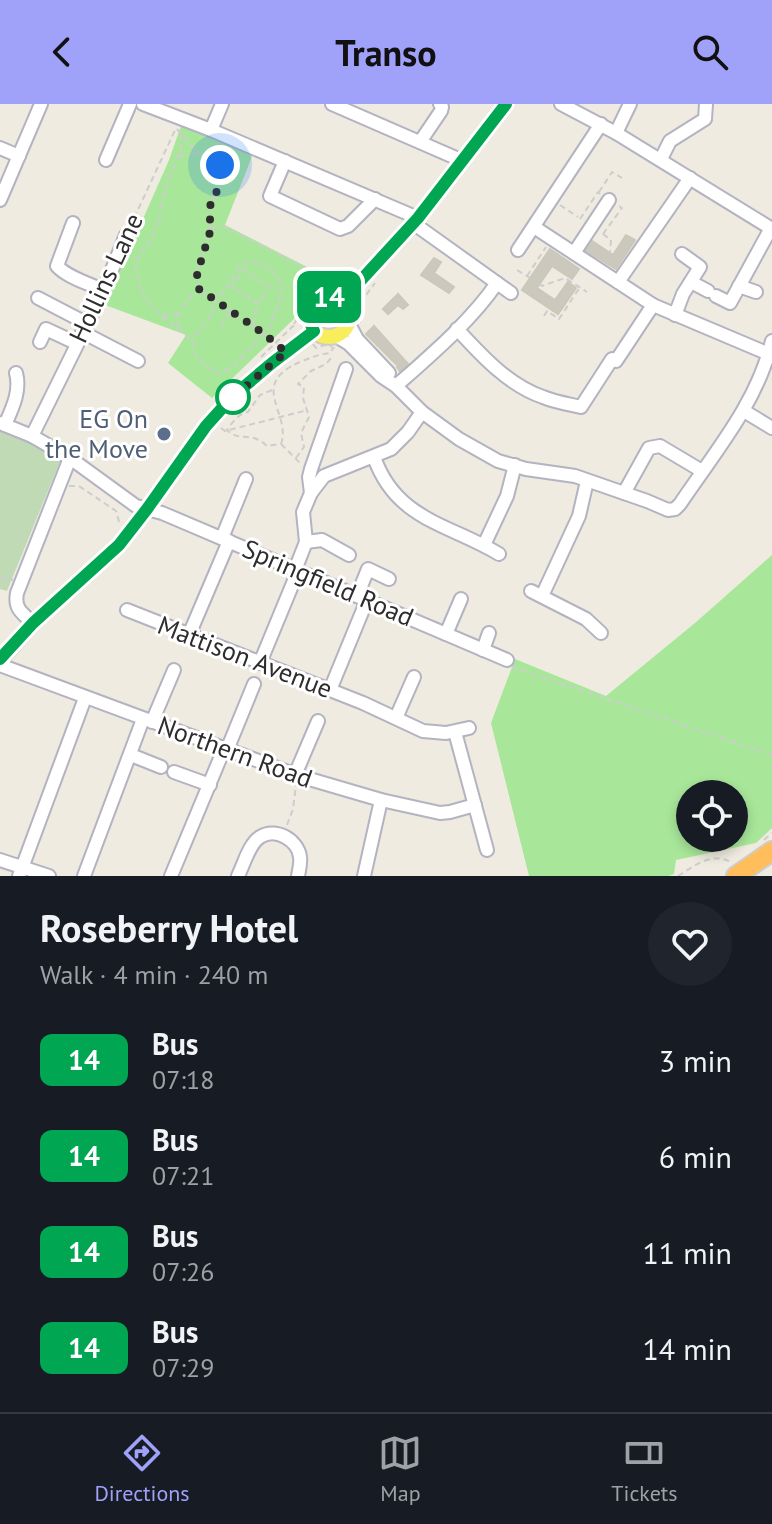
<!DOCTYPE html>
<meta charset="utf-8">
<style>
:root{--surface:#171b24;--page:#20242c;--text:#f1f3f6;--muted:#9ea1a6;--line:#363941;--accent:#a0a2fa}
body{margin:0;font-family:"PT Sans",sans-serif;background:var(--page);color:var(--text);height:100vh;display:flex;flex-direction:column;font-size:30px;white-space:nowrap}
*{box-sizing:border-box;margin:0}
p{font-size:26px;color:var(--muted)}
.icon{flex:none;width:44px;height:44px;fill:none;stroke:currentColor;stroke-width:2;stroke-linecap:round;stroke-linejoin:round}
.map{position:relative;height:772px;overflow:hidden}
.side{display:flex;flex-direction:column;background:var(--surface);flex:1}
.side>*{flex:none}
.badge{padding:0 16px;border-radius:12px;font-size:28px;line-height:52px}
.controls{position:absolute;left:676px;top:676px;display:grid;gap:16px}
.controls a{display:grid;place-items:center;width:72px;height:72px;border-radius:50%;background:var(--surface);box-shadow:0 4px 12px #0003;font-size:40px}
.you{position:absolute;width:40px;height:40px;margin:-20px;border:6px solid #fff;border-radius:50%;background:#1a73e8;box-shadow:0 0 0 12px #1a73e833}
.map>.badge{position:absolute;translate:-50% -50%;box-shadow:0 0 0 4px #fff}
.round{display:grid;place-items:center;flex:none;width:84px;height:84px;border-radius:42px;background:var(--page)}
.summary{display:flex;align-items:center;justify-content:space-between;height:136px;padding:0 40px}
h1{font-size:38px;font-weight:700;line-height:60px}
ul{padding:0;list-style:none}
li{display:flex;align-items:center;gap:24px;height:96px;padding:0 40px}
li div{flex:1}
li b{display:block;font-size:30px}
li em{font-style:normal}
li .badge{min-width:88px;font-weight:700;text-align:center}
header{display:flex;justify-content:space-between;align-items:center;height:104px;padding:0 40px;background:var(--accent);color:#111;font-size:36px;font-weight:700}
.menu{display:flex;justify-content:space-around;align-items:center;height:112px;border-top:2px solid var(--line);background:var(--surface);font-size:22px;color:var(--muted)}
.menu a{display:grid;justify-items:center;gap:4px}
.menu .active{color:var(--accent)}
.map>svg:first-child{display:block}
</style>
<header><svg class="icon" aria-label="back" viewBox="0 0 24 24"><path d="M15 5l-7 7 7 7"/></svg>Transo<svg class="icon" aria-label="search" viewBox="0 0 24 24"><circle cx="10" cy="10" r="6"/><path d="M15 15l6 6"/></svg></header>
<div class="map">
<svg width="772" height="772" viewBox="0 0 772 772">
<rect width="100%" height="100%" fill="#efebe0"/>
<g fill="#a8e79a" fill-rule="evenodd">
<path d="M182 19 253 50 225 121 309 164 300 209 212 294 168 259 186 231 105 201 169 56Z"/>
<path d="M772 451V724L756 739 676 756 674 770 668 772H529L491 619 515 555 606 592 695 519ZM690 690H734V734H690Z"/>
</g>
<path fill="#c1dab6" d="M0 326 21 334 61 355 7 487 0 485Z"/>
<g fill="#cbc9be" stroke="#cbc8b9" stroke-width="2">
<path d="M626 131 635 136 616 165 583 145 589 135 613 151Z"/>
<path d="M550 145 579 165 572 175 552 162 537 184 555 196 568 178 576 184 558 210 522 186Z"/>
<path d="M434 154 441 158 434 169 454 183 449 189 421 171Z"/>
<path d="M398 190 408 201 403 205 398 201 388 210 383 205Z"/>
<path d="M374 222 408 260 400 267 397 263 398 262 366 230Z"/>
</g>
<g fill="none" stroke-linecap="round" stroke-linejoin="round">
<g stroke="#b3b3c1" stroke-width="16">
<g id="minor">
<path d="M143 0 211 26 418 114"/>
<path d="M332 0 463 57"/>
<path d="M561 0 616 29 772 125"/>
<path d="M211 26 222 0"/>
<path d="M616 29 630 0"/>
<path d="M420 38 441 7 442 3 440 0"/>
<path d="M0 44 19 52"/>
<path d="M661 55 670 37 705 15 706 0"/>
<path d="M106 56 130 0"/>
<path d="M285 57 270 92 340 125 348 122 375 95"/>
<path d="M0 96 41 0"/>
<path d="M73 119 57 162C68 174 89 179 104 187"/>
<path d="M413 119 511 189"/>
<path d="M534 123 653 201 769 250"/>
<path d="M518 146 601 20"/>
<path d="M574 149 609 96"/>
<path d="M618 178 690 74"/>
<path d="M691 178 708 187"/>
<path d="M739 182 756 188"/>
<path d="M716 192 730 199 771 124"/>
<path d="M38 194 86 219"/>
<path d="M675 211 683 190 700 163 682 150"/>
<path d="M348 218 357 235 389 269"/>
<path d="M457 225C481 251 508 281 543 293 555 298 568 300 581 303L612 255"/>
<path d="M82 228 138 257"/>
<path d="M336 232 349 240 381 272 396 282 422 308 459 335 498 357 526 365 575 372 647 397 668 406 675 405 680 400C715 348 757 299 772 237"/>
<path d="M40 238 46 225 76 239"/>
<path d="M616 257 653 201"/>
<path d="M396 282C431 251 470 218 497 179"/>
<path d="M744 307 772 324"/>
<path d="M0 319 32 332 70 354 136 402 162 409 507 556"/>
<path d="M5 321C12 305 21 287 16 269"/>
<path d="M32 332 103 188 126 131"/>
<path d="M374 353C396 416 449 420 499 450"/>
<path d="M311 389 309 373 311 365 346 265"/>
<path d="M624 389 649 344 660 342 702 367"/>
<path d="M222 434 246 375"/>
<path d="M306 438 322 436 349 451"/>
<path d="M484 441 507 392 515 361"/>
<path d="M295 466 306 438 303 408 311 389 324 372 391 345 408 328 422 308"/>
<path d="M531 487 586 515 601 529"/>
<path d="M357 492 368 465 389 475"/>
<path d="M542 492 579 412 587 377"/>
<path d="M127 506 363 599 423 627 446 629 469 624"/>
<path d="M33 519C22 509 14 505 17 489L70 354"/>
<path d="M446 530 461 495"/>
<path d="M189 531 229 437"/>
<path d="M483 546 489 529"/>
<path d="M260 559 298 467"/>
<path d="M0 561 299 672 381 696 440 709 450 708 475 701"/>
<path d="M330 586 367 496"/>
<path d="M396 614 414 573"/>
<path d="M152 618 174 566"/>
<path d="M455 628 487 746"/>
<path d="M227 646 254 580"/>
<path d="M131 651 161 663"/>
<path d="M174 668 210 681"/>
<path d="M295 671 318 617"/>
<path d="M0 756 49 772"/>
<path d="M19 772 85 594"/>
<path d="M84 772 143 615"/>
<path d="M171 772 224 645"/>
<path d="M238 772C244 760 249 740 260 733 276 723 298 736 300 753 301 759 299 766 298 772"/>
<path d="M364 772 381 696"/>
</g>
</g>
<g stroke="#cdcdcd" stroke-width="18">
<g id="major">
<circle cx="329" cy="213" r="20"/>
<path d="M341 198 418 114 506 0"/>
<path d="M0 556 33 519 119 441 147 405 206 322 233 292 272 259 314 227"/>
</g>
</g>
<g stroke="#cdcdcd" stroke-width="22">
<path id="highway" d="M736 772 772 747"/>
</g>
<g stroke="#cdcdcd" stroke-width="2" stroke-dasharray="6 4" stroke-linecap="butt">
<path d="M177 25 198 49 220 61 223 74 210 102V128L197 170 199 185 277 239"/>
<path d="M181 31V45L166 81 158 119 152 134 135 158 139 182 146 196 160 211 192 236 195 250 202 259 215 268 221 269 234 261 269 224 279 200 281 180 276 170 269 164 252 157 241 161 224 188 215 195 211 212 192 236"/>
<path d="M180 52 197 49"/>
<path d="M599 88 612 68 622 74"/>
<path d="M560 101 578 113"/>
<path d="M580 115 598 88 600 90"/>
<path d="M130 123 176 24"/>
<path d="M212 124 225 123 337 181"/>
<path d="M603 130 622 104 619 102"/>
<path d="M603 130 611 136 610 149"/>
<path d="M517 166 530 174"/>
<path d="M527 172 546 143"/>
<path d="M539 180 542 182 565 174 587 188"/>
<path d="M163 212H172L180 208"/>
<path d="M544 212 547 207 559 215 580 183"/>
<path d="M360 219 361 198 375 179"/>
<path d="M253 220 258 200 232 183 244 166 269 183 258 200"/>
<path d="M294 220C298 215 298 208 302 202 308 189 323 186 336 182"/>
<path d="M221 222 230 208"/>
<path d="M177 223C178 209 187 193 199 185"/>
<path d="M313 240 316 244 325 241 332 243"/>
<path d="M261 253 293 222 297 225"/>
<path d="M272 286 260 291 248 308C239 309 231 320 227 326 240 339 250 326 267 342L280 340"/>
<path d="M221 324 225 327 308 306"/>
<path d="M281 340C292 309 247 281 300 258 310 254 319 250 330 249L334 243"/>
<path d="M281 340 302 361"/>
<path d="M296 354 304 343 301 329 309 313 303 294 304 283 298 280 311 267 326 260 331 254 330 250"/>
<path d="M69 382H79L116 407 120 421"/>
<path d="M0 473 13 476"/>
<path d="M512 563 772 651"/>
<path d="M287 721 293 705 296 681"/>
<path d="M764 736 772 729"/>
<path d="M678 772C696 761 712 747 733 759"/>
</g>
<use href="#minor" stroke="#fff" stroke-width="12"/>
<use href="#major" stroke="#f7ed5d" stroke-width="14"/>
<use href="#highway" stroke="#ffbe5b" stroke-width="18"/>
</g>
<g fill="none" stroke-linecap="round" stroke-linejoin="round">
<g stroke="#fff" stroke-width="18">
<path id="line" d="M0 555 33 519 119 441 147 405 206 322 233 292 272 259 314 227C301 205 318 186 341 198L418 114 506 0"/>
</g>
<use href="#line" stroke="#00a651" stroke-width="12"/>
<path stroke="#2d2d2d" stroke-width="8" stroke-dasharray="0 14.4" d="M220 61 223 74 210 102V128L197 170 199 185 263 229 286 248 233 293"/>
</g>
<circle fill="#fff" stroke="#00a651" stroke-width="4" cx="233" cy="293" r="16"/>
<circle fill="#5c6f8a" stroke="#fff" stroke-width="3" cx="164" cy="330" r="8"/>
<g text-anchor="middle" stroke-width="6" stroke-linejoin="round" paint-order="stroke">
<g font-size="26" fill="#2d2d2d" stroke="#fff">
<text transform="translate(106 174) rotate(-65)" y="9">Hollins Lane</text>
<text transform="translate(328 479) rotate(23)" y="9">Springfield Road</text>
<text transform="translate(245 553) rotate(21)" y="9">Mattison Avenue</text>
<text transform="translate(235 648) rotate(20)" y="9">Northern Road</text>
</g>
<g font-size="26" fill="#4e5e75" stroke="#fff" text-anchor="end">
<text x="148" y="324">EG On<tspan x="148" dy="30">the Move</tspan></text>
</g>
</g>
</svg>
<div class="controls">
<a><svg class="icon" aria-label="locate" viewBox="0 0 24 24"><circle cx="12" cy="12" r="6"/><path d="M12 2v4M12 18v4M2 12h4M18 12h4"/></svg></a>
</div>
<div class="you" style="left:220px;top:61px"></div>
<b class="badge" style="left:329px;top:193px;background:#00a651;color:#fff">14</b>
</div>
<section class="side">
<div class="summary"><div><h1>Roseberry Hotel</h1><p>Walk · 4 min · 240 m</p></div><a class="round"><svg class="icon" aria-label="heart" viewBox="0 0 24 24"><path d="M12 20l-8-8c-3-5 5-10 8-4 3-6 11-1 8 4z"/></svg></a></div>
<ul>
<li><span class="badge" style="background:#00a651;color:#fff">14</span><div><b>Bus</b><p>07:18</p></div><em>3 min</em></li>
<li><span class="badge" style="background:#00a651;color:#fff">14</span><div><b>Bus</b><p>07:21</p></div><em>6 min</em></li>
<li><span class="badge" style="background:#00a651;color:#fff">14</span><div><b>Bus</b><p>07:26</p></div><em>11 min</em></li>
<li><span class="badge" style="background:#00a651;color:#fff">14</span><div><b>Bus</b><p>07:29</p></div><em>14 min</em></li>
</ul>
</section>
<nav class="menu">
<a class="active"><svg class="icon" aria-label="directions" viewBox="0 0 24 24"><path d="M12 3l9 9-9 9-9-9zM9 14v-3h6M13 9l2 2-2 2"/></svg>Directions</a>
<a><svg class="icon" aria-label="map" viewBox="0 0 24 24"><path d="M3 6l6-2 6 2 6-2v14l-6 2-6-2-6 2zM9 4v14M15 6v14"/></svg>Map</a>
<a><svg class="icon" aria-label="tickets" viewBox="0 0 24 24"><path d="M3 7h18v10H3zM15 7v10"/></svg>Tickets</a>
</nav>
